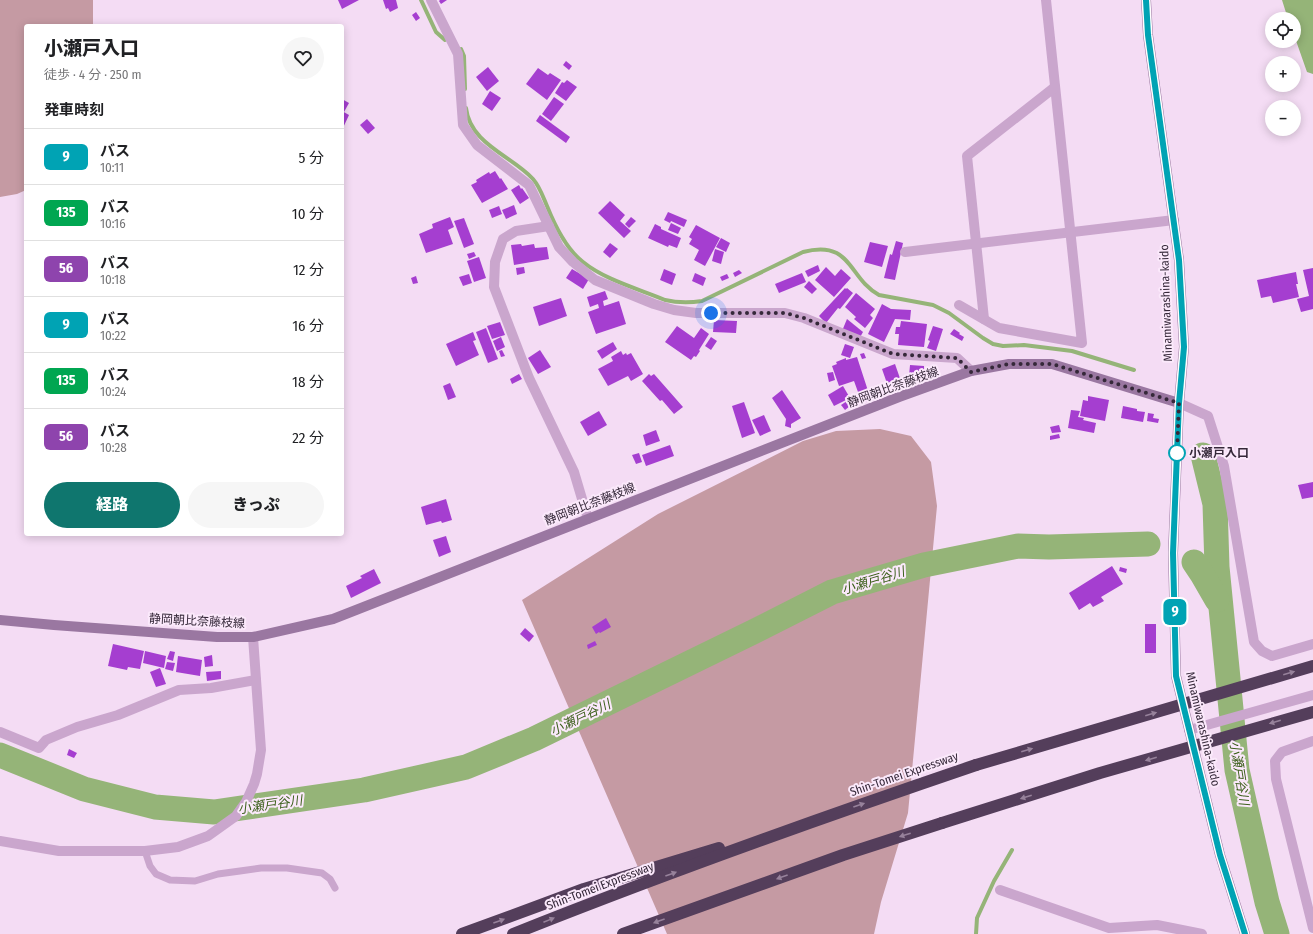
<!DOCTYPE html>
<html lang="ja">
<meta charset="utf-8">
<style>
:root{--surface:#fff;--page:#f6f6f6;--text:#202124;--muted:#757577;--line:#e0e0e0;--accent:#0f766e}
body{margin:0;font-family:"Fira Sans Condensed","Noto Sans JP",sans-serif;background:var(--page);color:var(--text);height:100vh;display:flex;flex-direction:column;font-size:15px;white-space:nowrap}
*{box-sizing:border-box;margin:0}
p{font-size:13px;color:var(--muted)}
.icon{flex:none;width:22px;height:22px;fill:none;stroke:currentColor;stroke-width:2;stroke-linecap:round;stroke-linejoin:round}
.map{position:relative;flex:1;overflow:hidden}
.side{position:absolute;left:24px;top:24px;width:320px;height:512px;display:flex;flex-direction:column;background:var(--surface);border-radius:4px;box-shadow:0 2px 10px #0003}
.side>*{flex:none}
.badge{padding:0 8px;border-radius:6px;font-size:14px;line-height:26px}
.tools{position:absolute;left:1265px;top:12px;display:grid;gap:8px}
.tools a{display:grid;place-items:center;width:36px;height:36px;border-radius:50%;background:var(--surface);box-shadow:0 2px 10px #0003;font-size:20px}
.you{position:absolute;width:20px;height:20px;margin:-10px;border:3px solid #fff;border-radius:50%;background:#1a73e8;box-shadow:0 0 0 6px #1a73e833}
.map>.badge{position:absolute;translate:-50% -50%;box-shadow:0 0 0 2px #fff}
h2{padding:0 20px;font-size:15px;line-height:36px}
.round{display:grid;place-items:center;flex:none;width:42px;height:42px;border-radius:21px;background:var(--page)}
.headline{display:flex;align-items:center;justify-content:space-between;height:68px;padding:0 20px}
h1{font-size:19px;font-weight:800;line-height:30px}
.primary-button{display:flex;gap:8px;margin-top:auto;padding:8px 20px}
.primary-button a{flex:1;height:46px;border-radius:24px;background:var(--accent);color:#fff;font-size:16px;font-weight:800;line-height:46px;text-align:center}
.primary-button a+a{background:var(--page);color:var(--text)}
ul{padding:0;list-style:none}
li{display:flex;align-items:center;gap:12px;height:56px;padding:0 20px;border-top:1px solid var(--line)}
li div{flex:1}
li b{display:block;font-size:15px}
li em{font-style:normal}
li .badge{min-width:44px;font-weight:700;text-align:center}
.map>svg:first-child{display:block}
</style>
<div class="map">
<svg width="1313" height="934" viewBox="0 0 1313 934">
<rect width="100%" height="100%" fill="#f4dcf4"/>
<g fill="#c59aa3">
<path d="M0 0H93V26H26V190L17 194 0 197Z"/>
<path d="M880 429 911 436 931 462 937 506 908 813 881 902 874 934H667L522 600 658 514 803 441 836 431Z"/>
</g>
<path fill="#95b478" d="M1282 0H1313V74L1307 72 1294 35V19H1288Z"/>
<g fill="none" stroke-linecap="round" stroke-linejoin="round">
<g stroke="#95b478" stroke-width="4">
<path d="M421 0 436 32 445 40"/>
<path d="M461 49 464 56 465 89"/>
<path d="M466 108C470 144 512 156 533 179 540 187 543 197 547 206 555 226 566 249 583 262 605 280 639 289 665 300 678 303 689 303 702 301L803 252C852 239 848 278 879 295L933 305 949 313 983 338 993 344 1003 346 1024 345 1072 351 1134 370"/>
<path d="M976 934 977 918 994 881 1012 850"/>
</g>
<g stroke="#95b478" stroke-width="25">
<path d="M1203 455 1215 504 1217 567 1237 770 1267 902 1277 934"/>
<path d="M1194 562 1202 574 1217 600"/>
<path d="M0 755 84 789 155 807 214 812 364 790 466 767 534 739 753 632 832 592 924 565 1018 546 1049 547 1148 544"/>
</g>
</g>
<g fill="#a53ed0">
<path d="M338 0H359L342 9Z"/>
<path d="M383 0H396L398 8 390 12 388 8 386 9Z"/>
<path d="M440 0H447L441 4 439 1Z"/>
<path d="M416 12 420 18 416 21 412 15Z"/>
<path d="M566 61 572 66 569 70 563 65Z"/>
<path d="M488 67 499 81 487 91 476 77Z"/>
<path d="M538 68 548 75 550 73 561 80 547 100 526 84Z"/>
<path d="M567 80 577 87 566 101 555 93 562 82 564 83Z"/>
<path d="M490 91 501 98 492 111 482 104Z"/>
<path d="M554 97 564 104 551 121 542 114Z"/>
<path d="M342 99 349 103 344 112 342 111Z"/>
<path d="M342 111 349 115 342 130Z"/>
<path d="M540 115 570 137 566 143 536 121Z"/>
<path d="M367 119 375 128 368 134 360 125Z"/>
<path d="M495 171 500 179 501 178 508 189 482 203 471 185 477 182 476 180 489 172 490 174Z"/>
<path d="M519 185 521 189 522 188 529 198 520 204 511 190Z"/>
<path d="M610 201 625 215 620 221 631 231 624 238 598 213Z"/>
<path d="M514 205 517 214 506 219 502 210Z"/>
<path d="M499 206 502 214 492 218 489 210Z"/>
<path d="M668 212 687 220 684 227 671 221 670 223 664 220Z"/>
<path d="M450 217 454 227 448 230 453 244 426 253 419 234 433 228 432 224Z"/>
<path d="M631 217 636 221 629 228 625 224Z"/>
<path d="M464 218 474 244 464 248 454 221Z"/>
<path d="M671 223 681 228 678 234 668 230Z"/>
<path d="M655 224 661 227V229L681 238 677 248 669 245 668 247 648 238Z"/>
<path d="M696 225 720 238 705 266 694 260 699 250 689 244 692 239 689 237Z"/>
<path d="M721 238 730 243 726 252 716 247Z"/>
<path d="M896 241 903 243 895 280 884 278 890 254 892 255Z"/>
<path d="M870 242 888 246 882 267 864 262Z"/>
<path d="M610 243 618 249 610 258 603 252Z"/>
<path d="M521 244 522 246 534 244 535 248 547 247 549 259 514 265 511 245Z"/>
<path d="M715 249 724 252 721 264 712 261Z"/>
<path d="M474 252 476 256 469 259 467 254Z"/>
<path d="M479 257 486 278 474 282 467 261Z"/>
<path d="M818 265 820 271 808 277 805 271Z"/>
<path d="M524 267 525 273 517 275 516 268Z"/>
<path d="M826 267 835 276 841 269 851 278 834 297 815 280Z"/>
<path d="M1313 268V309L1301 312 1297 299 1309 296 1303 270Z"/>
<path d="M572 269 589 279 583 289 566 278Z"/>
<path d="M664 269 676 274 672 285 660 280Z"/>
<path d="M739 270 742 273 735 277 733 273Z"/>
<path d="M1296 272 1298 284H1296L1299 297 1273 303 1271 296 1261 298 1257 280Z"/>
<path d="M695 273 706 278 703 286 692 281Z"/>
<path d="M802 273 806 282 779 293 775 284Z"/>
<path d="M469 274 472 283 463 286 459 277Z"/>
<path d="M727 274 729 278 722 281 720 277Z"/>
<path d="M416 276 418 283 413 284 411 278Z"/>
<path d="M809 281 817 289 812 294 804 287Z"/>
<path d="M845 288 846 289 847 288 853 293 840 309 838 308 826 323 819 316Z"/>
<path d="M605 291 608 299 603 301 604 306 619 301 626 324 596 334 588 312 599 308 598 304 590 307 587 297Z"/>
<path d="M856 293 875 309 870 315 873 318 865 328 854 319 856 317 845 307Z"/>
<path d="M561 298 567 316 539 326 533 307Z"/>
<path d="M882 304 891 309 911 310 910 320 895 319 884 342 868 334Z"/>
<path d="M847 319 863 332 859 339 842 331Z"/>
<path d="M714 320 737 321 736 333 713 332Z"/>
<path d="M901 321 927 324 924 347 898 345 899 334H895L896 327H900Z"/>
<path d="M500 322 505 335 492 339 487 326Z"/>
<path d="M677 326 694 338 701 328 709 334 699 350 700 351 696 357 694 356 691 360 665 342Z"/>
<path d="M933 326 943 329 936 351 927 348 930 341 928 340Z"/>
<path d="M486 328 498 359 488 363 476 332Z"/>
<path d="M954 329 960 333 959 334 964 337 962 341 950 334Z"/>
<path d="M473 332 476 340 473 341 479 355 456 366 446 344Z"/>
<path d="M501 337 505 347 497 351 493 341Z"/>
<path d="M711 337 717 341 711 350 705 346Z"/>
<path d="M613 342 617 349 602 359 597 351Z"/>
<path d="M845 344 854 347 850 358 841 355Z"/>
<path d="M502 350 505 356 501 357 499 351Z"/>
<path d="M540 350 551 367 538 374 528 358Z"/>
<path d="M621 351 623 355 626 353 627 355 631 353 643 374 631 381 628 376 608 386 598 369 613 361 611 357Z"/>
<path d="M864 353 866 358 862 359 860 354Z"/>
<path d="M857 357 871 400 862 403 854 381 839 386 832 366 837 364 836 362 846 358V360Z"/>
<path d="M895 364 903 387 890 392 882 369Z"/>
<path d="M910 365 924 366V377L909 376Z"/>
<path d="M833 372 835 380 829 382 827 373Z"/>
<path d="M519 374 522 379 512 384 510 379Z"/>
<path d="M649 374 651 376 654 374 683 407 674 414 662 400 660 401 642 381Z"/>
<path d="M450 383 456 397 448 400 443 386Z"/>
<path d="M843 386 850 398 834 406 828 395Z"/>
<path d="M782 390 801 418 791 424V428L785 426 786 419 772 398Z"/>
<path d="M1088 396 1109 400 1105 421 1080 416 1083 400 1088 401Z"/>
<path d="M854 397 857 400 853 402 851 399Z"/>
<path d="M847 401 850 406 845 410 841 405Z"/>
<path d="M744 402 755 433 742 438 732 406Z"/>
<path d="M1123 406 1137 409V411L1145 412 1143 422 1121 418Z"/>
<path d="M1071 410 1080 411 1078 417 1084 418 1083 420 1096 423 1094 433 1068 428Z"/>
<path d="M599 411 607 425 588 436 580 422Z"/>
<path d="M1148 413 1154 414 1153 418 1159 419 1158 423 1147 421Z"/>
<path d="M764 415 771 431 760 436 752 420Z"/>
<path d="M1059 425 1061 432 1052 433 1050 427Z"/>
<path d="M656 430 660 441 646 446 643 435Z"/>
<path d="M1059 434 1060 438 1050 440V436Z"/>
<path d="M670 445 674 456 646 466 642 455Z"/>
<path d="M639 453 642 462 636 464 632 455Z"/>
<path d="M1313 482V497L1302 499 1298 485Z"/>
<path d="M446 499 452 520 442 523 441 521 426 525 421 507Z"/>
<path d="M446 536 451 552 439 557 433 540Z"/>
<path d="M1112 566 1123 584 1101 597 1104 601 1093 607 1090 603 1079 610 1069 593Z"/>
<path d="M1120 567 1127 569 1126 573 1119 571Z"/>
<path d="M374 569 381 583 351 598 346 586 362 578 360 576Z"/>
<path d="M606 618 611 627 600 633 599 632 596 634 592 627Z"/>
<rect x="1145" y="624" width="11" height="29"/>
<path d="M525 628 534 636 529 642 520 634Z"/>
<path d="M595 641 597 645 588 649 587 645Z"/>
<path d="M113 644 144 651 140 669 128 667 127 670 108 666Z"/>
<path d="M145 651 166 656 164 668 143 663Z"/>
<path d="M170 651 175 652 173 661 167 659Z"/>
<path d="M212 655 213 666 205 667 204 657Z"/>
<path d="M178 656 202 660 200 676 176 672Z"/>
<path d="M167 662 175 663 173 671 165 669Z"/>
<path d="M160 668 166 684 156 687 150 672Z"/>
<path d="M221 671V679L207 681 206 672Z"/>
<path d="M69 749 77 753 74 758 67 755Z"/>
</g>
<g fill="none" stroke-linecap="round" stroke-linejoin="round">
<path stroke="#caa6cd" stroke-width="7" d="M145 851 150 866 156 874 170 880 195 881 218 874 240 871 261 868H287L322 873 330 879 335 888"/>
<g stroke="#caa6cd" stroke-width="10">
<path d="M431 0 458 54 463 125 477 145 529 185 559 247 573 262 595 280 654 304 674 310 696 313H785L804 318 893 354 957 358 971 371"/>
<path d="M549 226 516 231 503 239 495 262 494 287 529 378 574 472 588 519"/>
<path d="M905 252 1174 220"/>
<path d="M959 305 999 328 1082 343 1046 0"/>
<path d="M984 319 967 156 1055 87"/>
<path d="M1179 403 1208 416 1224 466 1254 642 1262 651 1272 656 1313 644"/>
<path d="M0 732 39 748 46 740 77 727 118 715 179 690 211 688 256 680"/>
<path d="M1313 741 1282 752 1275 761 1276 779 1313 928"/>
<path d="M1000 890 1109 928 1157 925 1202 934"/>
</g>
<g stroke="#caa6cd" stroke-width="10">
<path d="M1189 730 1313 695"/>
<path d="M0 841 59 851H145L178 847 208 836 236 816 246 802 254 784 257 774 261 750 253 637"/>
</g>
<g stroke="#9a77a1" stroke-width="10">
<path d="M1146 0 1148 35 1179 260 1184 347 1179 403 1173 553 1176 676 1220 855 1245 934"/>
<path d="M0 620 54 625 217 637H253L333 619 899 397 971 371 1009 364H1052L1179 403"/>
</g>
<g stroke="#543e5b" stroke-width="12">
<path d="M462 934 584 889 719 848"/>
<path d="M513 934C666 873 820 818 976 765"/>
<path d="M623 934 843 855 942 823"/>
</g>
<g stroke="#543e5b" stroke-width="12">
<path d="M976 765 1313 666"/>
<path d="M942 823 1100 773 1313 712"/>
</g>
</g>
<defs><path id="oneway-solid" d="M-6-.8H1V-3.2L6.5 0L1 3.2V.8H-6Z"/></defs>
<g fill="#97829b">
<use href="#oneway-solid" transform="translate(1289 673) rotate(-16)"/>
<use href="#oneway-solid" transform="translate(1151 714) rotate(-16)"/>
<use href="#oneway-solid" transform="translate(1275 722) rotate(164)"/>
<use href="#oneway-solid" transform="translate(1027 750) rotate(-16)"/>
<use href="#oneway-solid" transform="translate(1151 759) rotate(164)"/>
<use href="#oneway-solid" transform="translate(1026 797) rotate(163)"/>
<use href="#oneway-solid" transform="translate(859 805) rotate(-19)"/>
<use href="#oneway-solid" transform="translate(905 835) rotate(162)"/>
<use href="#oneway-solid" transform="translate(671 874) rotate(-20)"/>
<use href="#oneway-solid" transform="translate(782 877) rotate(160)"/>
<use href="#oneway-solid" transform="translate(549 920) rotate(-22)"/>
<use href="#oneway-solid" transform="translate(499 921) rotate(-20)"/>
<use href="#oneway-solid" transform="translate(659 921) rotate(160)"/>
</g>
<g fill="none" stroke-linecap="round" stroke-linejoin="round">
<g stroke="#fff" stroke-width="9">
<path id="line" d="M1146 0 1148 35 1179 260 1184 347 1179 403 1173 553 1176 676 1220 855 1245 934"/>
</g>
<use href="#line" stroke="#00a3b4" stroke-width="6"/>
<path stroke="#352839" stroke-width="4" stroke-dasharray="0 7.2" d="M711 313H785L804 318 893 354 957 358 971 372 1009 364H1052L1179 403 1177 453"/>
</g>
<circle fill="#fff" stroke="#00a3b4" stroke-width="2" cx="1177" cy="453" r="8"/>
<g text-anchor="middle" stroke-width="4" stroke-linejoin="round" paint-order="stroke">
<g font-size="12" fill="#352839" stroke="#fbe9fb">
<text transform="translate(1166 303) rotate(-92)" y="4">Minamiwarashina-kaido</text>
<text transform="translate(893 387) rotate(-20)" y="4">静岡朝比奈藤枝線</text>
<text transform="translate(590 504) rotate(-21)" y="4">静岡朝比奈藤枝線</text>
<text transform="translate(197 621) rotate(3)" y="4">静岡朝比奈藤枝線</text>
<text transform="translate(1203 729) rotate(77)" y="4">Minamiwarashina-kaido</text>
<text transform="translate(904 774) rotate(-19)" y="4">Shin-Tomei Expressway</text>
<text transform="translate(600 886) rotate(-21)" y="4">Shin-Tomei Expressway</text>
</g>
<g font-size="12" font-weight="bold" fill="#352839" stroke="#fbe9fb" text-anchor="start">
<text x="1189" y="457">小瀬戸入口</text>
</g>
<g font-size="13" font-style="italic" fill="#3a5e19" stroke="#fbe9fb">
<text transform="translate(873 580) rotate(-17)" y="5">小瀬戸谷川</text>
<text transform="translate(580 717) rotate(-26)" y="5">小瀬戸谷川</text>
<text transform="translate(1240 773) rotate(81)" y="5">小瀬戸谷川</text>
<text transform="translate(270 804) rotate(-8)" y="5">小瀬戸谷川</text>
</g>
</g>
</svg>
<div class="tools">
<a><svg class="icon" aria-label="locate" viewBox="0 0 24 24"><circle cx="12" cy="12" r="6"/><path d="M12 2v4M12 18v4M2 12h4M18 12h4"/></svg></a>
<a>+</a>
<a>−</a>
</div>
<div class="you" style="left:711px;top:313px"></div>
<b class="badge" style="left:1175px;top:612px;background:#00a3b4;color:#fff">9</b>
<section class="side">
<div class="headline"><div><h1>小瀬戸入口</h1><p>徒歩 · 4 分 · 250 m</p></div><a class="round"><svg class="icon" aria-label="heart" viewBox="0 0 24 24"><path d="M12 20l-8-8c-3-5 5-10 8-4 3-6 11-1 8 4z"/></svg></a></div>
<h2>発車時刻</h2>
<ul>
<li><span class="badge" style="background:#00a3b4;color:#fff">9</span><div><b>バス</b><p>10:11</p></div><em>5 分</em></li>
<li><span class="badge" style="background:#00a651;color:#fff">135</span><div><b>バス</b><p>10:16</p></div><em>10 分</em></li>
<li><span class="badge" style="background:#8e44ad;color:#fff">56</span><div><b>バス</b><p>10:18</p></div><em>12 分</em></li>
<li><span class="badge" style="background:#00a3b4;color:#fff">9</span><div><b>バス</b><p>10:22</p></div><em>16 分</em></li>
<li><span class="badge" style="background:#00a651;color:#fff">135</span><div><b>バス</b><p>10:24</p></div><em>18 分</em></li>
<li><span class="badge" style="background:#8e44ad;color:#fff">56</span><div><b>バス</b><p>10:28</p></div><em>22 分</em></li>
</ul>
<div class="primary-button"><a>経路</a><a>きっぷ</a></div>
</section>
</div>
